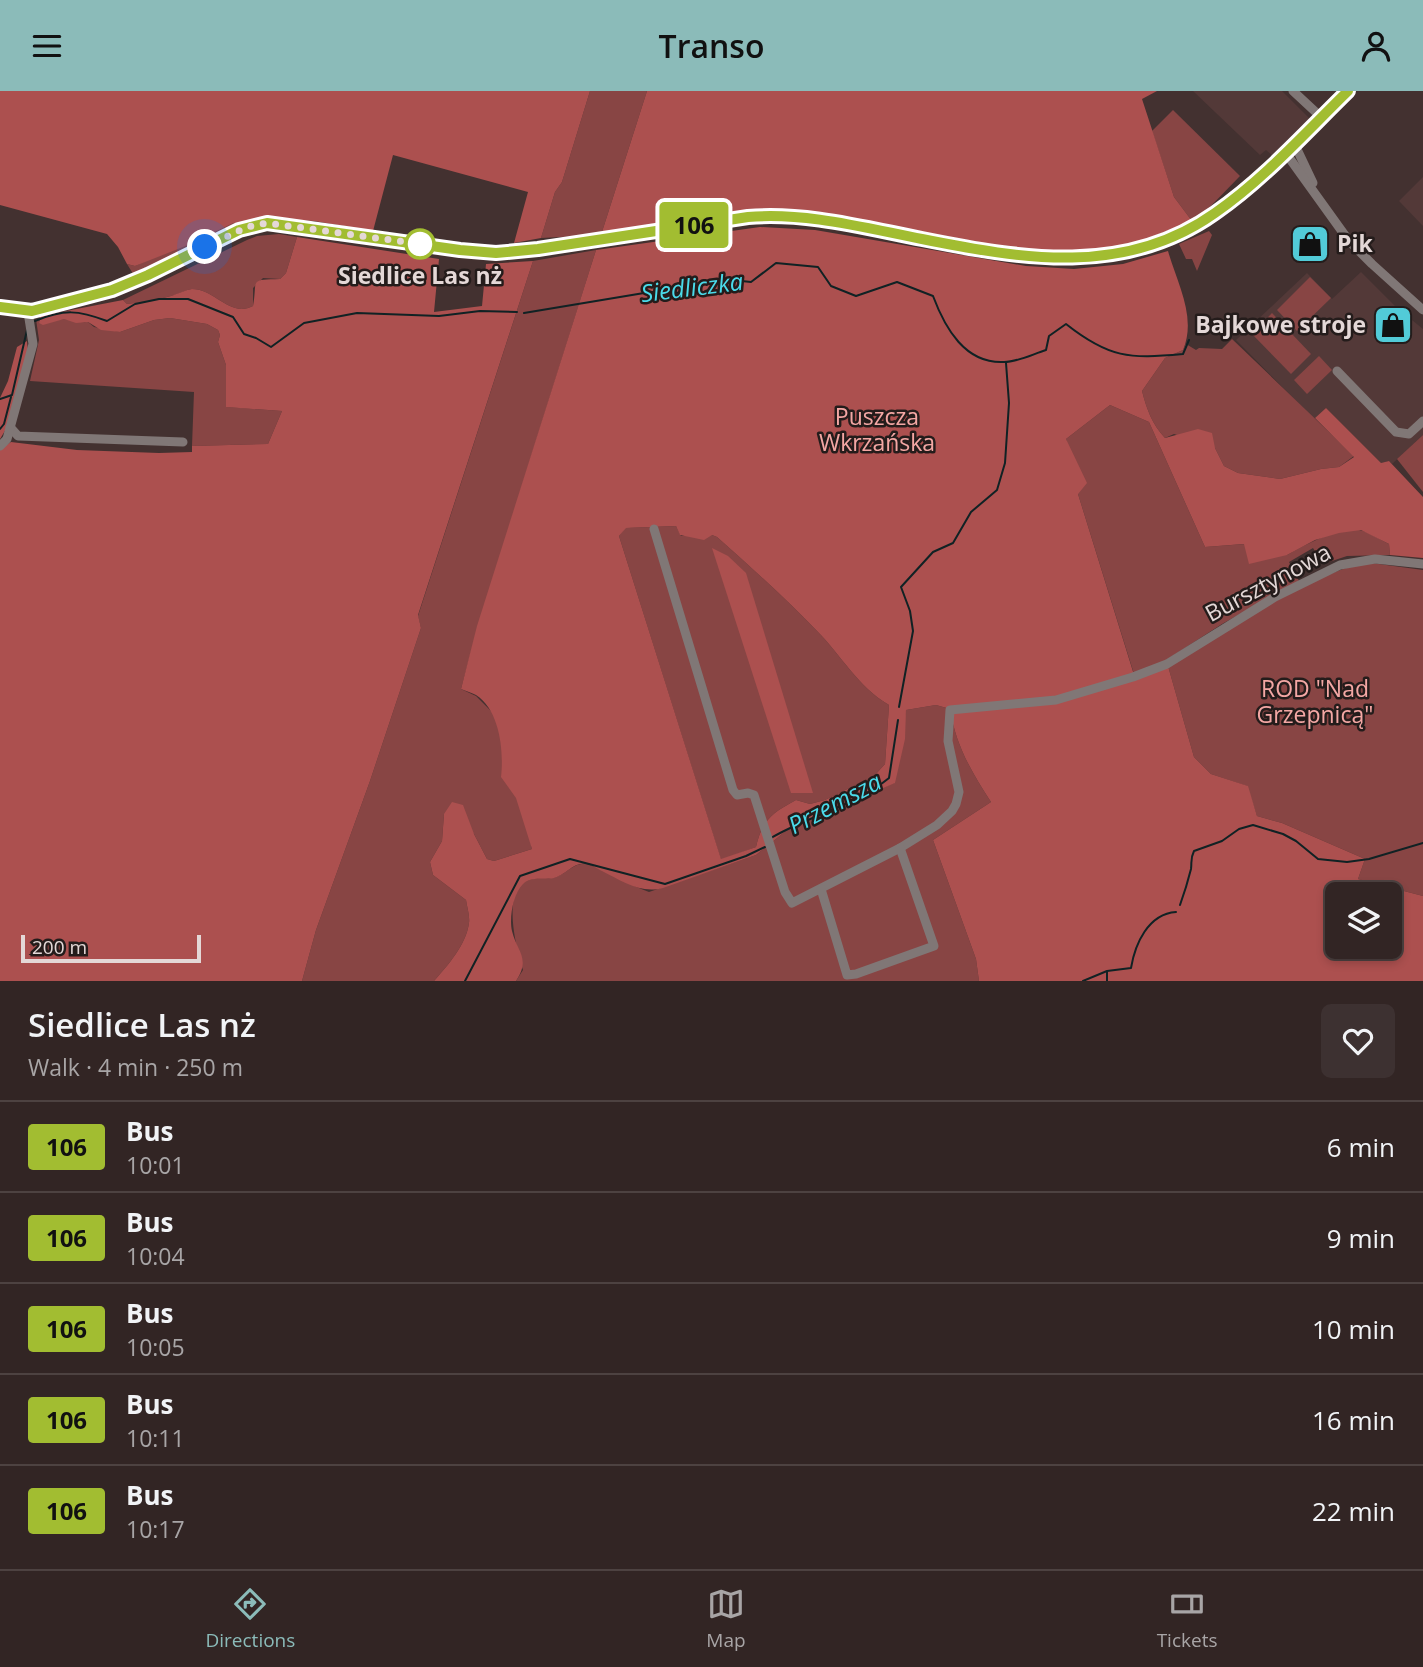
<!DOCTYPE html>
<meta charset="utf-8">
<style>
:root{--surface:#322524;--page:#3d3131;--text:#f1f3f6;--muted:#a8a5a6;--line:#4d4241;--accent:#8bbbb9}
body{margin:0;font-family:"Open Sans",sans-serif;background:var(--page);color:var(--text);height:100vh;display:flex;flex-direction:column;font-size:26px;white-space:nowrap}
*{box-sizing:border-box;margin:0}
p{font-size:23px;color:var(--muted)}
.icon{flex:none;width:38px;height:38px;fill:none;stroke:currentColor;stroke-width:2;stroke-linecap:round;stroke-linejoin:round}
.map{position:relative;height:890px;overflow:hidden}
.sheet{display:flex;flex-direction:column;background:var(--surface);flex:1}
.sheet>*{flex:none}
.badge{padding:0 14px;border-radius:5px;font-size:24px;line-height:46px}
.tools{position:absolute;left:1325px;top:791px;display:grid;gap:14px}
.tools a{display:grid;place-items:center;width:77px;height:77px;border-radius:10px;background:var(--surface);box-shadow:0 4px 10px #0003,0 0 0 2px var(--line);font-size:35px}
.scale{position:absolute;left:21px;bottom:18px;width:180px;box-sizing:border-box;padding-left:7px;border:4px solid #e4d8d7;border-top:0;font-size:19px;line-height:24px;white-space:nowrap;color:#e4d8d7;-webkit-text-stroke:5px #241c1b;paint-order:stroke}
.you{position:absolute;width:35px;height:35px;margin:-18px;border:5px solid #fff;border-radius:50%;background:#1a73e8;box-shadow:0 0 0 10px #1a73e833}
.map>.badge{position:absolute;translate:-50% -50%;box-shadow:0 0 0 4px #fff}
.round{display:grid;place-items:center;flex:none;width:74px;height:74px;border-radius:10px;background:var(--page)}
.summary{display:flex;align-items:center;justify-content:space-between;height:119px;padding:0 28px}
h1{font-size:33px;font-weight:600;line-height:52px}
ul{padding:0;list-style:none}
li{display:flex;align-items:center;gap:21px;height:91px;padding:0 28px;border-top:2px solid var(--line)}
li div{flex:1}
li b{display:block;font-size:26px}
li em{font-style:normal}
li .badge{min-width:77px;font-weight:700;text-align:center}
header{display:flex;justify-content:space-between;align-items:center;height:91px;padding:0 28px;background:var(--accent);color:#111;font-size:32px;font-weight:600}
.menu{display:flex;justify-content:space-around;align-items:center;height:98px;border-top:2px solid var(--line);background:var(--surface);font-size:19px;color:var(--muted)}
.menu a{display:grid;justify-items:center;gap:4px}
.menu .active{color:var(--accent)}
.map>svg:first-child{display:block}
</style>
<header><svg class="icon" aria-label="menu" viewBox="0 0 24 24"><path d="M4 6h16M4 12h16M4 18h16"/></svg>Transo<svg class="icon" aria-label="person" viewBox="0 0 24 24"><circle cx="12" cy="8" r="4"/><path d="M4 21q1-7 8-7t8 7"/></svg></header>
<div class="map">
<svg width="1423" height="890" viewBox="0 0 1423 890">
<rect width="100%" height="100%" fill="#433130"/>
<g fill="#533938">
<path d="M1193 0H1282L1311 29 1273 65 1266 59 1260 64Z"/>
<path d="M1423 86V135L1399 110Z"/>
<path d="M1361 181 1396 216 1423 238V344L1392 373 1389 370 1381 372 1326 317 1314 328 1236 249 1307 182 1332 208Z"/>
</g>
<g fill="#884544">
<path d="M590 0H647L601 144 541 147 555 101 562 91Z"/>
<path d="M1173 19 1240 85 1205 121 1192 130 1174 106 1152 40Z"/>
<path d="M189 121 250 131 135 186 127 173 135 175 158 164Z"/>
<path d="M1209 140 1212 144 1197 180 1192 168H1186L1179 153Z"/>
<path d="M279 143 297 146 286 182 280 188 263 187 253 197V215C230 227 215 198 192 198 185 199 177 204 171 205 157 209 142 211 127 213L123 209 247 149 257 145Z"/>
<path d="M596 159 478 535 461 598 476 605 492 621H504L532 758 494 770 487 768 474 743 444 723 442 750 430 771 433 784 466 809C467 816 470 825 469 832 466 854 448 874 434 890H302L316 839 370 690 421 537 418 525 533 170Z"/>
<path d="M1310 186 1331 207 1297 240 1277 219Z"/>
<path d="M1272 222 1311 263 1291 283 1252 243Z"/>
<path d="M170 227 207 233 218 239 220 244 218 251 226 274 227 316 282 320 268 353 192 355 194 301 30 290 39 249 36 228H39V232C48 233 55 228 64 228 72 228 76 232 88 231L94 236 120 241 154 229Z"/>
<path d="M1232 248 1354 365 1339 376 1321 378 1280 388 1238 382 1224 375 1215 357 1174 343 1165 347C1152 333 1147 319 1142 300L1165 267 1183 259 1186 253 1196 259 1199 257 1222 258Z"/>
<path d="M1319 265 1332 279 1307 303 1294 289Z"/>
<path d="M1110 314 1149 331 1205 456 1245 453 1287 464C1308 453 1334 437 1359 439 1368 440 1380 449 1389 453L1390 464 1347 465 1323 473 1313 457 1289 471 1299 490 1222 533 1160 573 1134 583 1078 403 1066 348Z"/>
<path d="M1423 344V401L1397 368Z"/>
<path d="M676 435 681 445 712 444 717 446C751 476 785 507 817 540 842 565 857 595 889 614L885 673 874 685 825 709 810 713 796 709C772 722 762 729 756 756L721 769 619 445 625 437Z"/>
<path d="M1364 471 1423 479V805L1358 788 1365 768 1282 732 1257 725 1247 695 1211 683 1194 666 1168 575C1231 536 1293 492 1364 471Z"/>
<path d="M936 614 950 618C956 655 971 680 991 711L933 749 976 868 979 890H516L523 879C517 859 500 799 529 789 537 786 548 789 556 786 568 782 576 769 590 774 611 781 628 794 649 801L756 764 787 739 894 692 906 619Z"/>
</g>
<g fill="#ac504f" fill-rule="evenodd">
<path d="M0 0H590L562 91 555 101 541 147 514 152 528 101 393 64 373 140 314 130 278 128 233 132 188 154 135 175 127 173 118 156 107 143 0 114Z"/>
<path d="M647 0H1157L1142 8 1174 106 1192 130 1144 149 1112 159 1066 162 989 153 818 122 761 119 601 144Z"/>
<path d="M760 136 815 139 1026 175 1074 178 1123 173 1168 160C1177 192 1197 226 1183 259L1165 267 1142 300C1147 319 1152 333 1165 347L1198 338 1212 342 1215 357 1224 375 1238 382 1280 388 1321 378 1339 376 1354 366 1315 327 1326 317 1381 372 1389 370 1423 406V467L1390 464 1389 453 1361 439 1339 442 1315 449 1287 464 1249 473 1244 453 1205 456 1149 331 1110 314 1066 348 1087 392 1078 403 1135 587 1168 575 1194 666 1211 683 1248 695 1257 725 1282 732 1365 768 1358 788 1423 805V890H979L976 868 933 749 991 711C971 680 956 655 950 618L936 614 906 619 905 648 895 692 787 739 756 764 663 797C640 803 622 790 602 780 598 778 592 774 588 773 574 770 566 784 554 787 543 789 531 785 523 793 513 803 509 827 512 840 517 861 531 867 516 890H434C448 874 466 854 469 832 470 825 467 816 466 809L433 784 430 771 442 750 444 723 452 711 463 714 474 743 487 768 494 770 532 758 516 707 501 686C504 661 500 619 476 604 472 602 466 600 461 598L477 535 596 159ZM676 435 680 444 704 449 712 444 717 446C751 476 785 507 817 540 842 565 857 595 889 614L885 673 874 685 825 709 810 713 796 709C772 722 762 729 756 756L721 768 619 445 626 437ZM1337 803H1390V856H1337Z"/>
<path d="M297 146 439 168 434 221 482 215 486 173 533 170 418 524 421 537 370 690 316 839 302 890H0V358L11 351 77 359 159 362 192 361V355L268 353 282 320 226 316V274L218 251 220 244 218 239 207 233 170 227 154 229 120 241 101 239 88 231 76 232 64 228 43 234 39 232 40 225 123 209 127 213C142 211 157 209 171 205 177 203 185 199 192 198 215 198 230 227 253 215 258 188 248 189 280 188L286 182Z"/>
<path d="M27 250 28 261 6 338 0 348V307L8 290 17 256Z"/>
<path d="M712 457 728 465 746 482 813 702H791Z"/>
</g>
<g fill="none" stroke-linecap="round" stroke-linejoin="round">
<g stroke="#102224" stroke-width="2">
<path d="M524 222 650 201 690 202 704 192 732 189 751 191 776 172 818 176 831 195 856 205 897 191 933 205C945 237 965 273 1004 271 1018 271 1033 263 1046 259L1049 245 1066 233C1109 267 1129 268 1183 263L1189 249"/>
<path d="M35 230C64 218 78 219 107 230L135 213 159 208H188L233 226 244 243 256 247 271 256 304 232 357 222 439 225 480 220 517 221"/>
<path d="M0 308 12 304 27 239"/>
<path d="M0 338 4 333 11 306"/>
<path d="M899 616 913 540 910 520 901 496 933 461 953 452 971 421 997 399 1005 372 1009 312 1006 272"/>
<path d="M771 747C808 725 855 715 889 687L898 629"/>
<path d="M1180 814C1184 803 1188 790 1191 778 1192 771 1190 768 1194 760L1222 750 1239 738 1253 734 1283 743 1296 750 1318 768 1347 771 1369 768 1423 752"/>
<path d="M465 890 520 785 570 768 665 793 746 765 765 756"/>
<path d="M1083 890 1107 880 1131 877C1135 853 1148 823 1176 821"/>
<path d="M1107 890V881"/>
</g>
<g stroke="#807776" stroke-width="9">
<path d="M1293 0 1321 26"/>
<path d="M1294 52 1313 92"/>
<path d="M1285 61 1349 150 1372 173 1423 219"/>
<path d="M0 216 32 220 112 199 148 184 239 140 267 132 460 159 496 161 538 158 748 126C806 121 865 137 922 148 1025 168 1127 186 1219 119 1266 85 1306 40 1348 0"/>
<path d="M1337 280 1396 341 1409 343 1423 330"/>
<path d="M10 336 18 345 183 351"/>
<path d="M0 355 7 348 33 253 28 221"/>
<path d="M654 438 733 699 737 704 748 702 754 704 785 801 792 812 900 757 937 734 952 720 956 713 959 701 948 650 950 619 1056 609 1133 586 1167 573 1275 506 1340 474 1375 468 1423 473"/>
<path d="M821 798 847 884 856 883 934 855 900 757"/>
</g>
</g>
<g fill="none" stroke-linecap="round" stroke-linejoin="round">
<g stroke="#fff" stroke-width="16">
<path id="line" d="M0 216 32 220 112 199 148 184 239 139 267 132 460 159 496 162 538 158 748 126C806 121 865 137 922 148 1022 168 1125 186 1215 122 1264 88 1305 42 1348 0"/>
</g>
<use href="#line" stroke="#a2bd31" stroke-width="10"/>
<path stroke="#e4d8d7" stroke-width="7" stroke-dasharray="0 12.6" d="M205 156 247 136 267 132 420 153"/>
</g>
<defs>
<g id="shop-square" transform="scale(2.0125)"><rect x="-9" y="-9" width="18" height="18" rx="4" fill="#52cbd8" stroke="#241c1b"/><path d="M-5-2.5h2.3a2.7 3.5 0 0 1 5.4 0H5L5.5 6h-11ZM-1.5-2.5h3a1.5 2.3 0 0 0-3 0Z" fill="#111"/></g>
</defs>
<g fill-rule="evenodd">
<use href="#shop-square" x="1310" y="153"/>
<use href="#shop-square" x="1393" y="234"/>
</g>
<circle fill="#fff" stroke="#a2bd31" stroke-width="3.5" cx="420" cy="153" r="14"/>
<g text-anchor="middle" stroke-width="5" stroke-linejoin="round" paint-order="stroke">
<g font-size="23" font-weight="bold" fill="#e4d8d7" stroke="#241c1b" text-anchor="start">
<text x="1337" y="161">Pik</text>
<text x="1366" y="242" text-anchor="end">Bajkowe stroje</text>
</g>
<g font-size="23" font-weight="bold" fill="#e4d8d7" stroke="#241c1b">
<text x="420" y="193">Siedlice Las nż</text>
</g>
<g font-size="23" fill="#f4a7a4" stroke="#241c1b">
<text x="877" y="334">Puszcza<tspan x="877" dy="26">Wkrzańska</tspan></text>
<text x="1315" y="606">ROD "Nad<tspan x="1315" dy="26">Grzepnicą"</tspan></text>
</g>
<g font-size="23" fill="#e4d8d7" stroke="#241c1b">
<text transform="translate(1268 492) rotate(-28)" y="8">Bursztynowa</text>
</g>
<g font-size="24" font-style="italic" fill="#4adbea" stroke="#241c1b">
<text transform="translate(692 197) rotate(-7)" y="8">Siedliczka</text>
<text transform="translate(835 713) rotate(-28)" y="8">Przemsza</text>
</g>
</g>
</svg>
<div class="tools">
<a><svg class="icon" aria-label="layers" viewBox="0 0 24 24"><path d="M12 4l9 5-9 5-9-5zM3 14l9 5 9-5"/></svg></a>
</div>
<div class="scale">200 m</div>
<div class="you" style="left:205px;top:156px"></div>
<b class="badge" style="left:694px;top:134px;background:#a2bd31;color:#111">106</b>
</div>
<section class="sheet">
<div class="summary"><div><h1>Siedlice Las nż</h1><p>Walk · 4 min · 250 m</p></div><a class="round"><svg class="icon" aria-label="heart" viewBox="0 0 24 24"><path d="M12 20l-8-8c-3-5 5-10 8-4 3-6 11-1 8 4z"/></svg></a></div>
<ul>
<li><span class="badge" style="background:#a2bd31;color:#111">106</span><div><b>Bus</b><p>10:01</p></div><em>6 min</em></li>
<li><span class="badge" style="background:#a2bd31;color:#111">106</span><div><b>Bus</b><p>10:04</p></div><em>9 min</em></li>
<li><span class="badge" style="background:#a2bd31;color:#111">106</span><div><b>Bus</b><p>10:05</p></div><em>10 min</em></li>
<li><span class="badge" style="background:#a2bd31;color:#111">106</span><div><b>Bus</b><p>10:11</p></div><em>16 min</em></li>
<li><span class="badge" style="background:#a2bd31;color:#111">106</span><div><b>Bus</b><p>10:17</p></div><em>22 min</em></li>
</ul>
</section>
<nav class="menu">
<a class="active"><svg class="icon" aria-label="directions" viewBox="0 0 24 24"><path d="M12 3l9 9-9 9-9-9zM9 14v-3h6M13 9l2 2-2 2"/></svg>Directions</a>
<a><svg class="icon" aria-label="map" viewBox="0 0 24 24"><path d="M3 6l6-2 6 2 6-2v14l-6 2-6-2-6 2zM9 4v14M15 6v14"/></svg>Map</a>
<a><svg class="icon" aria-label="tickets" viewBox="0 0 24 24"><path d="M3 7h18v10H3zM15 7v10"/></svg>Tickets</a>
</nav>
